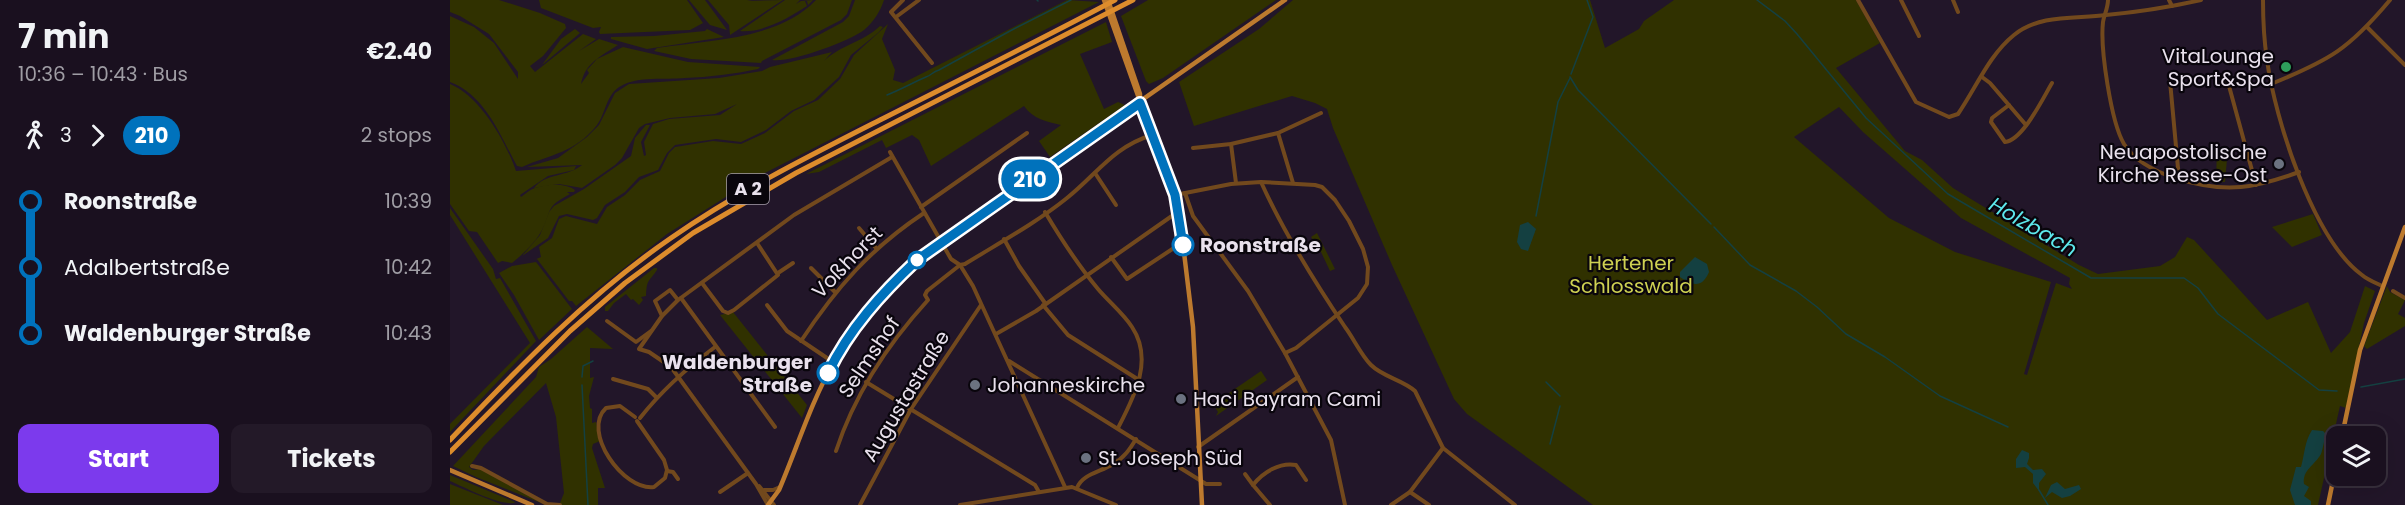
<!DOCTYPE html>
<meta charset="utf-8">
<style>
:root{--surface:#1a101f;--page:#231928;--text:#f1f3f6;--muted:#9f9da4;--line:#38303d;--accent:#7c3aed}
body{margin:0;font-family:Poppins,sans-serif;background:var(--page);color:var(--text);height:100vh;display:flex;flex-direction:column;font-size:22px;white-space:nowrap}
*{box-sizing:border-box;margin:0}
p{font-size:20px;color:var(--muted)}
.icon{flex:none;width:33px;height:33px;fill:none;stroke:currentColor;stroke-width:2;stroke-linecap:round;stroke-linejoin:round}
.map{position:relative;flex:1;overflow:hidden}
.panel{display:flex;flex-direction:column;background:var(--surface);width:450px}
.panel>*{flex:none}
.badge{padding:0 12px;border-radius:20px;font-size:21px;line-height:39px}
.controls{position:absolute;left:1876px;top:426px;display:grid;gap:12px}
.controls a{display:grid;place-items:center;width:60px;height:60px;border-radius:12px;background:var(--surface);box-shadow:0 6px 24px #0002,0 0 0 2px var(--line);font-size:30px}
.map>.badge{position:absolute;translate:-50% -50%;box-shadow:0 0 0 3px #fff}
.legs{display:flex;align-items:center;gap:9px;height:66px;padding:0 18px;font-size:20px}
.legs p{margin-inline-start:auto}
.overview{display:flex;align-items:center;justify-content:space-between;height:102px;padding:0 18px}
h1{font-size:33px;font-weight:700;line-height:45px}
.primary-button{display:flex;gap:12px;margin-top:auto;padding:12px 18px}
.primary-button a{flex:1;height:69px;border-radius:12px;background:var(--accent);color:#fff;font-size:24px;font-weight:700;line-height:69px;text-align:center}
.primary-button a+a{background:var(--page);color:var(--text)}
ul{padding:0 18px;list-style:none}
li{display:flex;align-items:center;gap:21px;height:66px;font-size:22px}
li i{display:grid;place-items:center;width:9px;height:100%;margin:0 8px;background:currentColor}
li i::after{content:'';width:15px;height:15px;margin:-8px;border:4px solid;border-radius:50%;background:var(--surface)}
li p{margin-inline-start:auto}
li:first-child i{background:linear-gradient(#0000 50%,currentColor 0)}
li:last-child i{background:linear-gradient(currentColor 50%,#0000 0)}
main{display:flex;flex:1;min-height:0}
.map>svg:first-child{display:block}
</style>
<main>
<section class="panel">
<div class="overview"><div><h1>7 min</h1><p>10:36 – 10:43 · Bus</p></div><b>€2.40</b></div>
<div class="legs"><svg class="icon" aria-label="walk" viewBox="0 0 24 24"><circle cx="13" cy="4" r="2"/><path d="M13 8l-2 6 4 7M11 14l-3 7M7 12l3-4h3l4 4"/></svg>3<svg class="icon" aria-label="forward" viewBox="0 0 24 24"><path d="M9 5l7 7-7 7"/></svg><b class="badge" style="background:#0072bc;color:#fff">210</b><p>2 stops</p></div>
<ul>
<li><i style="color:#0072bc"></i><b>Roonstraße</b><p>10:39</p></li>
<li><i style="color:#0072bc"></i><span>Adalbertstraße</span><p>10:42</p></li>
<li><i style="color:#0072bc"></i><b>Waldenburger Straße</b><p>10:43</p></li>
</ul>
<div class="primary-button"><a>Start</a><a>Tickets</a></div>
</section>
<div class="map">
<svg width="1955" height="505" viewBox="0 0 1955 505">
<rect width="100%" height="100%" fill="#221629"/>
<g fill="#303100" fill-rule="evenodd">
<path d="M0 0H49L90 13 115 24 116 28 93 56 80 66 85 72 133 34 146 39 129 51 149 39 168 45C151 56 135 63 131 84L139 73 137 70 147 59 173 47 238 62 310 67 308 69C284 74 259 77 235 78 215 80 188 76 171 86 156 94 156 113 147 125 125 153 101 154 72 167L67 166C50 135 35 95 0 82V16L24 27 44 43 68 79V72L39 34 10 16 0 12Z"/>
<path d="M89 0H237L253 23 240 30 150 34 149 32 151 27 143 28 91 8Z"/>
<path d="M239 0H255L277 30 260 25Z"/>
<path d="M258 0H302L297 1 333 0 280 35 279 25Z"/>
<path d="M335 0H350L346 4 351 1 363 0 358 5 357 1H355L357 6C337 19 312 33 290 31Z"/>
<path d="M366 0H402L397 14 391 20 312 61 311 63 241 59 204 51 207 48C258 40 328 40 366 0Z"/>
<path d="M405 0H434C431 10 423 23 414 30 398 42 340 63 322 60L393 22 399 16Z"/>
<path d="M617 0 649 2 309 176 217 234 126 306 122 301H119L87 259 84 260 91 257 89 247 102 238 109 219 116 216 147 224 157 207 175 195 190 180 210 171 219 153 225 147 263 141 291 144 315 133 344 111 368 100 390 79 404 55 438 24 432 39 445 70 443 80 453 83Z"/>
<path d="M698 0H826L713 78 699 84 696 81 671 16Z"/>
<path d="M843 0H1140L1155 48 1189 29 1194 21 1224 0H1406L1430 43 1386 68 1455 151 1472 160 1503 188 1629 265 1648 274 1710 266 1725 257 1737 237 1744 240 1817 320 1858 302 1881 353 1900 332 1915 286 1925 291 1914 323 1896 408 1890 406 1868 505H1143L1017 414 1004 399 942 265 883 128 877 109 865 103 842 96 744 126 729 82 809 29ZM1389 107 1413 132 1511 218 1620 278 1619 284 1622 289 1606 283 1577 375 1574 374 1601 282 1505 252 1439 218 1344 137Z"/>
<path d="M656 22 662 42 630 54 654 109 668 102 675 105 600 157 589 141 611 125C597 122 583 119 574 106L481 166 469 140 462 135 436 148 432 140 369 172 356 174Z"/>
<path d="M430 26 433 27 429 32 401 55 389 77 364 100 341 111 316 130 291 142 266 139 225 145 217 153 208 170 189 177 175 192 155 205 147 218 143 220 117 214 109 216 98 238 72 256 90 235 99 212 104 206 134 189 181 156 185 138 196 125H200L191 142 194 156 196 155 194 142 203 124 219 119 270 115 287 104 265 114 220 118 195 124 189 128 172 158 165 165 132 188 109 184 84 188C95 173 118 177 132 165L77 167 108 158 137 137 149 125 165 93 179 84 269 78 312 71 320 67 382 52 374 61C392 44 412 43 430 26Z"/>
<path d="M125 29 130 33 92 65 111 39Z"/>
<path d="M257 29 274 37 197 49 161 39V37L204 36 255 31Z"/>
<path d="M0 84C30 96 56 142 66 171L126 166 124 170 98 176 70 195 71 197C74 195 76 193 79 191 91 184 114 182 125 190L124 192H117L120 194C94 208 103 209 92 230 86 242 72 255 62 263L52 261 48 263 27 232 19 231 0 204Z"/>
<path d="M1767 146 1777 159 1775 182H1766Z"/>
<path d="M0 208 43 269 46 279 50 278 86 341 0 432V424L80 343 0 215Z"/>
<path d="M1863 214 1872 235 1842 247 1822 227Z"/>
<path d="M867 233 885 269 880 271 871 252 861 237Z"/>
<path d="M86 262 122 309 89 340 64 295 49 273 62 266Z"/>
<path d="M204 268H207V270C198 283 197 279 196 296L191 297 193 300 189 305 183 299 181 300 176 294 164 303 158 311H155V307Z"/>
<path d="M1937 286 1940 292 1955 300 1948 314 1955 318V326L1917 349 1914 346Z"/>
<path d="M283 312 357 405 352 418 270 315Z"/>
<path d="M137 327 163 349 140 348V378L144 377 139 396 140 408 142 409V423L146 422 150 441 143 444 142 448 155 488H148V505H112L110 503 114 493 106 417 96 383 34 446 19 467 23 470 30 469 96 505 26 477 3 466 86 377 89 367 101 359Z"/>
<path d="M811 371 817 380 766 416 768 412 763 404Z"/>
<path d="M0 475 65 502 64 503C48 505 16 488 0 481Z"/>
<path d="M0 484 53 505H0Z"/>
</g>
<g fill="#144041">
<path d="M1078 222 1086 229 1078 251 1071 249 1067 242 1070 225Z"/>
<path d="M1245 257 1257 264 1259 272C1252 288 1243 286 1230 277V272Z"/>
<path d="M1862 430 1873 431 1876 434C1874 440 1873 449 1871 454 1865 465 1852 470 1854 484L1859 487 1854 496 1861 501V505H1845L1840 490 1846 467H1851C1855 453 1854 443 1862 430Z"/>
<path d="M1572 450 1579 453V458L1577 464 1583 470 1592 469 1596 474 1589 483V491L1583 483V474L1575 467 1566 468V459Z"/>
<path d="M1607 482 1615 489 1629 485 1631 489 1620 496 1612 498 1602 492 1595 498 1601 485Z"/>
</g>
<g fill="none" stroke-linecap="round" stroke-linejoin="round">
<g stroke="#144041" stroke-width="1.5">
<path d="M587 0 588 1"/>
<path d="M1307 0 1335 21 1347 34 1416 118 1498 194 1641 278H1734L1748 288 1768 314 1869 390 1887 391"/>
<path d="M1121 74 1143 17 1137 0"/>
<path d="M1120 77 1128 90 1261 224"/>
<path d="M437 95C452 89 462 83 476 77 482 75 482 72 489 70L560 31 621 0"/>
<path d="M1086 216 1108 102 1120 78"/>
<path d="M1264 227 1300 265 1346 291 1367 307 1396 334 1435 357 1490 396 1558 427"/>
<path d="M132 377 133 366 143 361"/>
<path d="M1096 382 1110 396"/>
<path d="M132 385 138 505"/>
<path d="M1911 387 1955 379"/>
<path d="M1100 444 1110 406"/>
<path d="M1589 490 1598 505"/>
</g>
<g stroke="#72491d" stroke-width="4">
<path d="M453 0 441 12 482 63"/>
<path d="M1408 0 1466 102 1499 117 1508 114C1526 88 1539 55 1564 35 1590 14 1625 19 1656 15 1688 12 1720 7 1751 0"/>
<path d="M1451 0 1469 36"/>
<path d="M1503 0 1508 12"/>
<path d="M1658 0C1658 8 1654 15 1653 22 1650 48 1661 122 1674 144 1694 176 1756 190 1791 187 1811 185 1830 179 1849 172"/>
<path d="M1719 0 1722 6"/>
<path d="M1813 0C1813 20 1814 40 1817 60 1825 119 1863 239 1912 275 1918 280 1926 283 1932 286"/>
<path d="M446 17 469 0"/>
<path d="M1917 27 1955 65"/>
<path d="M1773 76 1779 86 1806 185"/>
<path d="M1532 77 1540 83 1576 125"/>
<path d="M1720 81 1729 179"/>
<path d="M1821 84C1880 60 1899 49 1940 0"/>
<path d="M1559 105 1542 118 1541 122 1555 142C1573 140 1593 98 1602 83"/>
<path d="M828 133 843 183"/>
<path d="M781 144 786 183"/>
<path d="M743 148 781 144 828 133 871 113"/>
<path d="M440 152 501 259 510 265 523 286 615 487"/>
<path d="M645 173 666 205"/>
<path d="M811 182C834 233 864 281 895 327 904 339 911 355 921 365 933 377 953 380 965 391L993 448 1065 505"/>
<path d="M735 193 743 216 798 291 835 353 881 440 895 505"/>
<path d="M725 195 781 184 811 182 865 185 872 187 885 200 899 221 913 249 918 267 917 284 908 298 846 348 835 353"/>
<path d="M471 207 577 133"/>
<path d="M595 212C611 239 628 265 648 289 659 302 673 313 682 327 704 360 684 397 668 428"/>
<path d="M409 228 426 248"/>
<path d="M554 239 569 266 595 303"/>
<path d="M661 257 677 279 733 242"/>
<path d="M361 268 385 292"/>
<path d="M328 273 343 263"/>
<path d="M252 283 273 311 278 313 284 310 328 275 307 243"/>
<path d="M1943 291 1955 298"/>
<path d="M231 298 325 427"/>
<path d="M317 305 337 331 383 362"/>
<path d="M593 305 618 335 689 380"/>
<path d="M212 316 205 301 220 290 228 300"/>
<path d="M157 321 186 342 201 331"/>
<path d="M546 334 586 311 729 211"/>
<path d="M351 341C386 288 421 248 474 213"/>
<path d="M559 361 756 484H770"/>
<path d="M163 379 198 389 206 397"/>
<path d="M416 382 585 485 589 492"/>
<path d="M185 417 170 406 156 408C131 431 173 491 204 487L215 478 217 470 214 460 187 421"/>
<path d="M190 418C212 390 237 368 265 347"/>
<path d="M748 447 848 377"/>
<path d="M386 451C405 393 437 345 478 300L475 295 477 291 510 265 515 264C549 243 586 223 617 198 647 174 663 147 702 135"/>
<path d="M22 466 31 468 97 504 110 505"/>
<path d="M217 471 223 472 228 479"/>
<path d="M795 474 803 485"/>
<path d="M309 486 324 505"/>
<path d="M627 488C632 474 651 472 663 464 674 458 680 449 686 439"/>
<path d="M314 490H323L330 487"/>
<path d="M270 492 298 473"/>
<path d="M960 492 979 505"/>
<path d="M318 505 306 484 221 367 199 352 189 349 212 316 228 300 344 215 442 157"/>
<path d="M410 505 461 409 531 305"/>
<path d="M510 505 622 487 666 505"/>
<path d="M820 505 803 485C813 472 830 462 846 465L856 480"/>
<path d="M941 505 960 492 993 448"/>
</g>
<g stroke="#bd7a2e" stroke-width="4.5">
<path d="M654 0 729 211 743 327 752 505"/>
<path d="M658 0 690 94V100"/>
<path d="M1892 436 1910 350 1955 227"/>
<path d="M0 470 82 505"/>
<path d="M318 505 329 490C347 448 361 402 384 362 410 315 445 278 486 244L835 0"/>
<path d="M1878 505 1887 461"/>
</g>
<g stroke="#dd8c2c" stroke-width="5">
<path d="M0 440C69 367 138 295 221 238 287 192 359 156 430 120 509 80 588 41 665 0"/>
<path d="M0 452 120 331 175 283 243 233 346 173 683 0"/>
</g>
</g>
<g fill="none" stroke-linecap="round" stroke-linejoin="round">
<g stroke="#fff" stroke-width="14">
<path id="line-1" d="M378 373C399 329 432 293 467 260L690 103 725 195 733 245"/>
</g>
<use href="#line-1" stroke="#0072bc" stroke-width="9"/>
</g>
<circle fill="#2e9e5b" stroke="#09050c" stroke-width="2" cx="1836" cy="67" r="6"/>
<g fill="#6b7280" stroke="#09050c" stroke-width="2">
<circle cx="1829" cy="164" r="6"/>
<circle cx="525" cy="385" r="6"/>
<circle cx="731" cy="399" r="6"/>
<circle cx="636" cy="458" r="6"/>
</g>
<g fill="#fff" stroke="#0072bc" stroke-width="3">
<circle cx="733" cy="245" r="10"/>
<circle cx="467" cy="260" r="8"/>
<circle cx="378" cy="373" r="10"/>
</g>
<g text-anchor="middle" stroke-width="4.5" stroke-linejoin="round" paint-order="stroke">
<rect fill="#09050c" stroke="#a69faa" stroke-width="1.5" x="277" y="174" width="42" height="30" rx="4.5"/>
<g font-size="18" font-weight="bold" fill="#e9e1ed">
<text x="298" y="195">A 2</text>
</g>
<g font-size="20" fill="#e9e1ed" stroke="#09050c" text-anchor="start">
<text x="1824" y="63" text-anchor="end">VitaLounge<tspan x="1824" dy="23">Sport&amp;Spa</tspan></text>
<text x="1817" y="159" text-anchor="end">Neuapostolische<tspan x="1817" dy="23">Kirche Resse-Ost</tspan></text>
<text x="537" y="392">Johanneskirche</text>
<text x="743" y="406">Haci Bayram Cami</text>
<text x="648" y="465">St. Joseph Süd</text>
</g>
<g font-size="20" font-weight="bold" fill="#e9e1ed" stroke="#09050c" text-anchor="start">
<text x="750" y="252">Roonstraße</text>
<text x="362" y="369" text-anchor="end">Waldenburger<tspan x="362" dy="23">Straße</tspan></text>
</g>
<g font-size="20" fill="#e9e1ed" stroke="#09050c">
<text transform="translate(397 262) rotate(-46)" y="7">Voßhorst</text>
<text transform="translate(419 357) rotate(-56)" y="7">Selmshof</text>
<text transform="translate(456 396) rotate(-59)" y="7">Augustastraße</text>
</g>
<g font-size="20" fill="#ced152" stroke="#09050c">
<text x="1181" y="270">Hertener<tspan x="1181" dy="23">Schlosswald</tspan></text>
</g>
<g font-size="21" font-style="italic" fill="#5de8ec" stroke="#09050c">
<text transform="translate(1583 227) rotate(30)" y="7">Holzbach</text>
</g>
</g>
</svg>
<div class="controls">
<a><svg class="icon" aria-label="layers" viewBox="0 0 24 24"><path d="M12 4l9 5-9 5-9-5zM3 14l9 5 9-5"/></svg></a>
</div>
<b class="badge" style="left:580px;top:179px;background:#0072bc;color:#fff">210</b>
</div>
</main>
